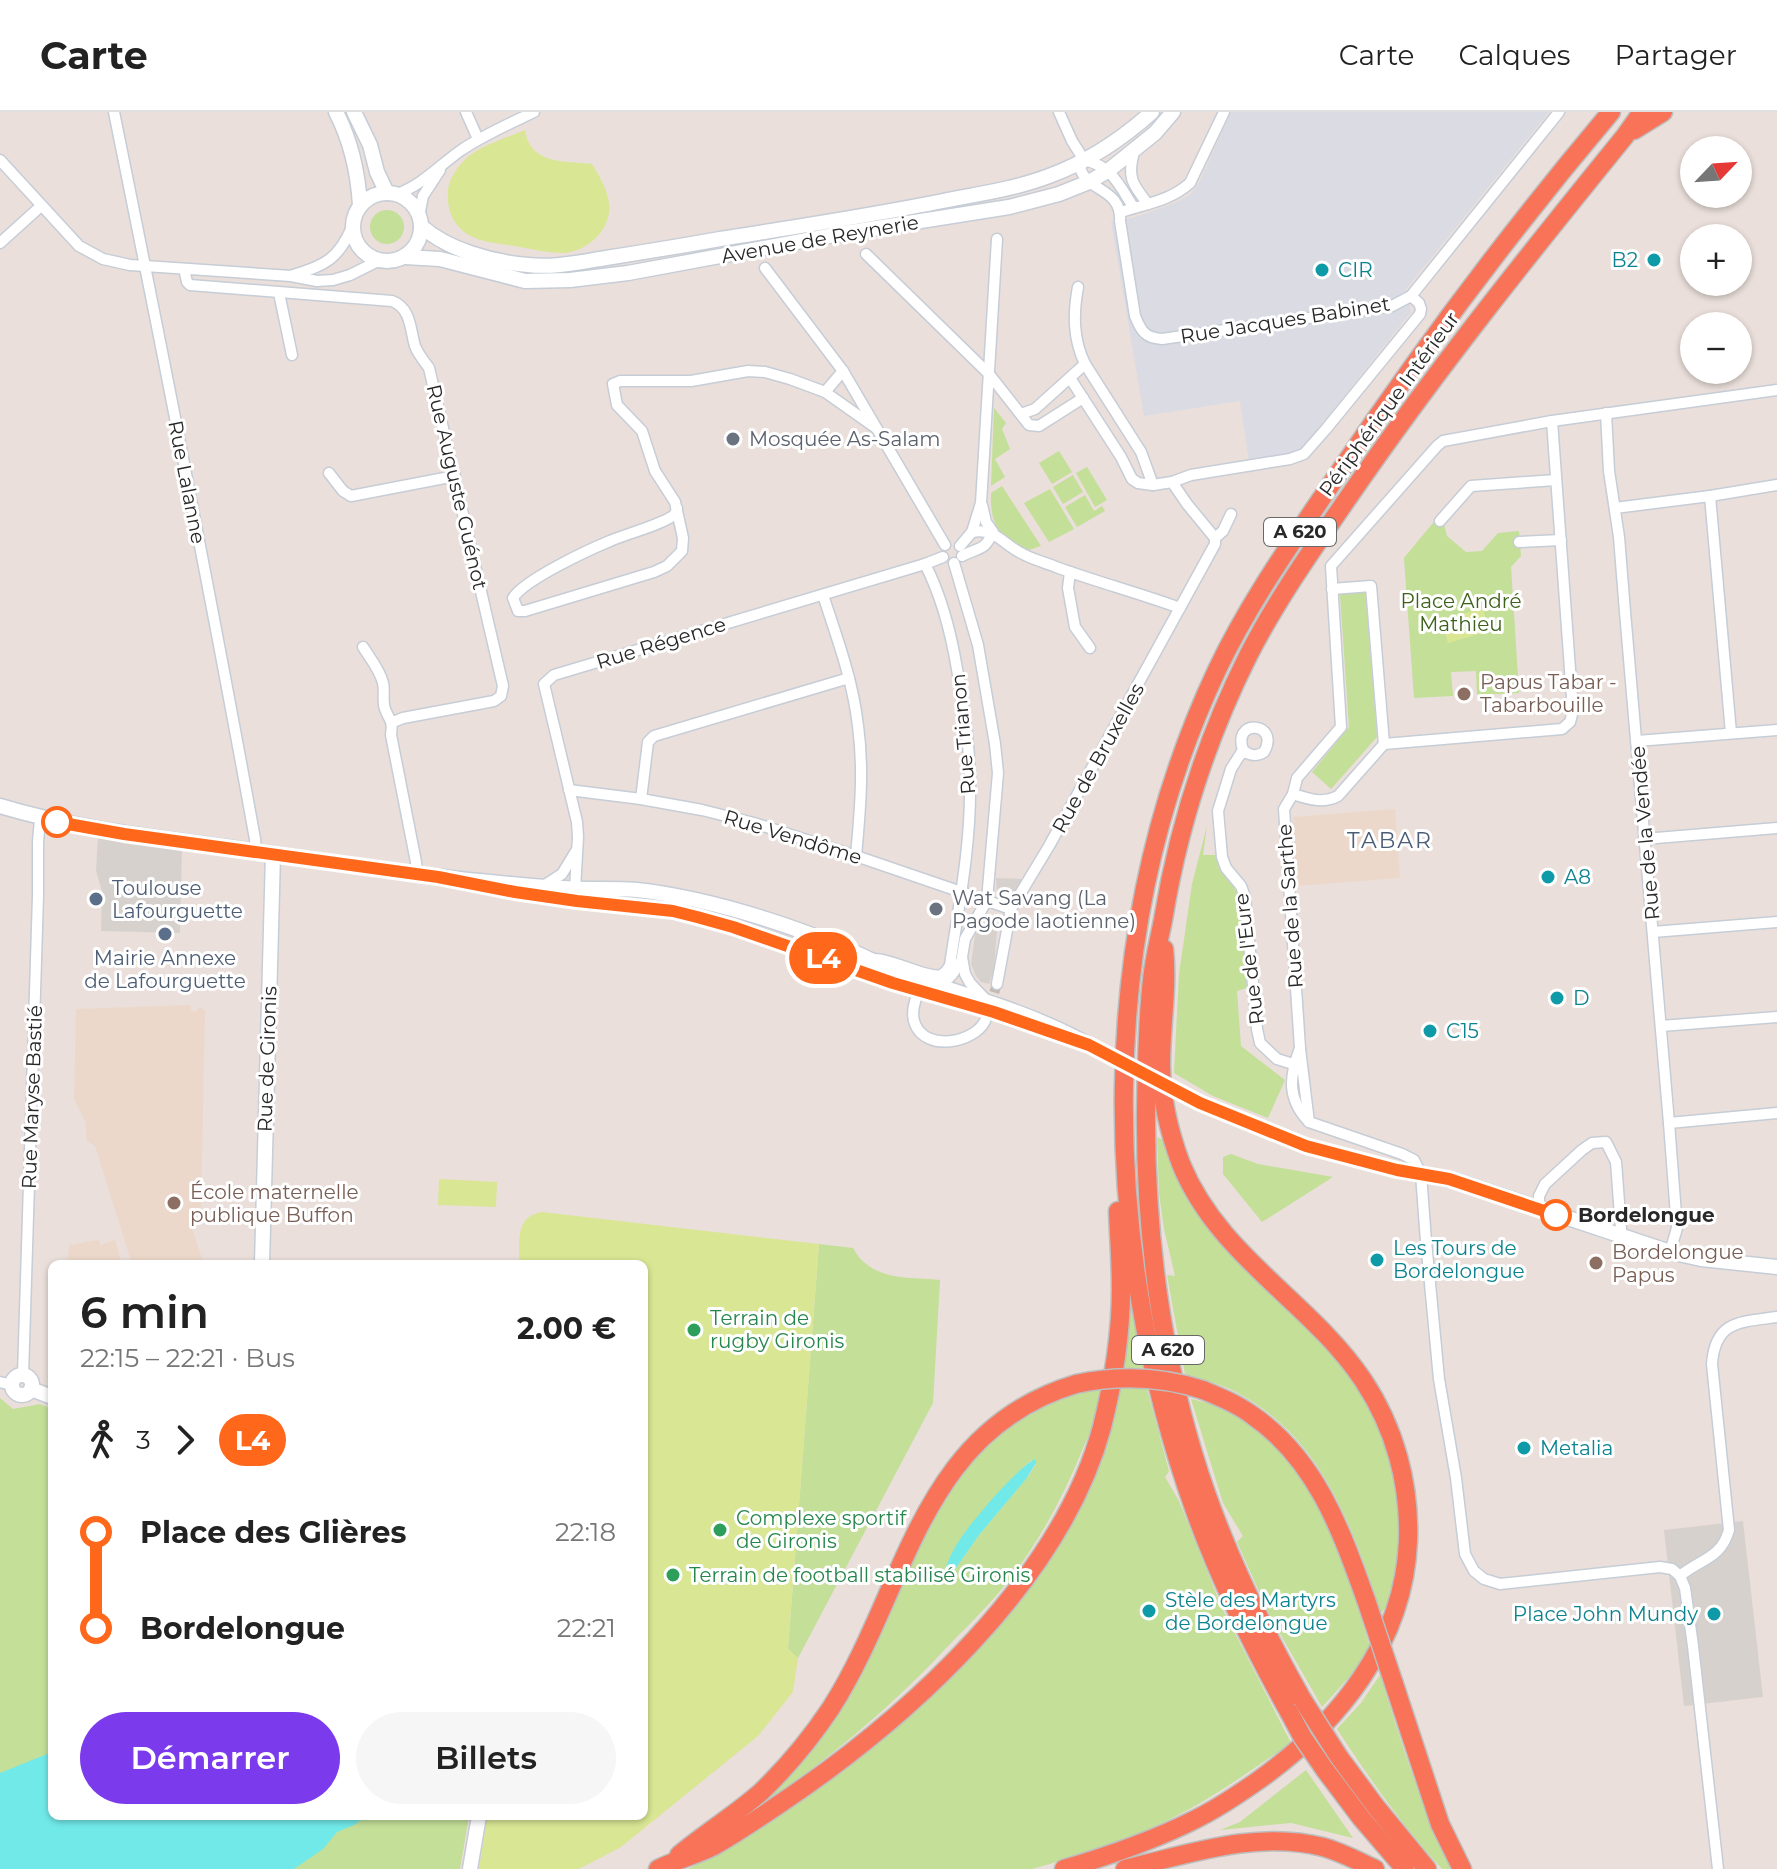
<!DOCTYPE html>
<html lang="fr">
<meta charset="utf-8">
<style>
:root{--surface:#fff;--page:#f6f6f6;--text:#222;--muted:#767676;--line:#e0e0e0;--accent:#7c3aed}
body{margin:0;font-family:Montserrat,sans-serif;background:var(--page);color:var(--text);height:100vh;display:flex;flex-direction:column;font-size:30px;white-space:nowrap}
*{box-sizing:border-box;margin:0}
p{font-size:26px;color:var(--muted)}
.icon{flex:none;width:44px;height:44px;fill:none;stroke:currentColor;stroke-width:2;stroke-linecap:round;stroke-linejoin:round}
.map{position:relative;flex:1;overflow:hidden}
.panel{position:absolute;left:48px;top:1148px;width:600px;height:560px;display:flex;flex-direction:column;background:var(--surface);border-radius:12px;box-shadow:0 2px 6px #0004}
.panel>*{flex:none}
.badge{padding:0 16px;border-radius:26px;font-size:28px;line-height:52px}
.needle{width:52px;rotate:65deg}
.fabs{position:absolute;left:1680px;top:24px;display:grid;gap:16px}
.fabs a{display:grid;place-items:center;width:72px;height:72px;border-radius:50%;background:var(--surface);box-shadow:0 2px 6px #0004;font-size:40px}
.map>.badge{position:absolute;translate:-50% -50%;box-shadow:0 0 0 4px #fff}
.legs{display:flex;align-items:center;gap:12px;height:88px;padding:0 32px;font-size:26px}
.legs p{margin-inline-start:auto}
.headline{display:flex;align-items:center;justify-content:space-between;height:136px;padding:0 32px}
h1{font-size:44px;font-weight:600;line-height:60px}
.action{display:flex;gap:16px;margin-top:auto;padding:16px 32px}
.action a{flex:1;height:92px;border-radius:48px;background:var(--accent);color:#fff;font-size:32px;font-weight:600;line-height:92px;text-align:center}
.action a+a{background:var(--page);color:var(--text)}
ul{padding:0 32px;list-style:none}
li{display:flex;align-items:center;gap:28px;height:96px;font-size:30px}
li i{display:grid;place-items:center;width:12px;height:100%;margin:0 10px;background:currentColor}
li i::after{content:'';width:20px;height:20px;margin:-10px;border:6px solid;border-radius:50%;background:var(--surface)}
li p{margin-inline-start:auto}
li:first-child i{background:linear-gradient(#0000 50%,currentColor 0)}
li:last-child i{background:linear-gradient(currentColor 50%,#0000 0)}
header{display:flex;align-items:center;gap:48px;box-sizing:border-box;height:112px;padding:0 40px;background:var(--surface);border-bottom:2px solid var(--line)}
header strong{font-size:38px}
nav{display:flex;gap:44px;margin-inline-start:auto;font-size:28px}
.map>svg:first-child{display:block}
</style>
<header>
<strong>Carte</strong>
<nav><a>Carte</a><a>Calques</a><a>Partager</a></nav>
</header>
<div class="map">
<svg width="1777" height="1757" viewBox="0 0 1777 1757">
<rect width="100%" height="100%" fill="#eadfda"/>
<path fill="#dbdbe3" d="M1231 0H1549L1406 177 1411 200 1302 337 1292 342 1249 350 1240 289 1144 304 1111 110 1136 105 1175 91 1191 82 1200 69Z"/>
<g fill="#ecd8ca">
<path d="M1395 697 1400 766 1297 774 1293 728V705Z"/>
<path d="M191 893V899H196L200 895 205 899 201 1101 190 1110 203 1150 196 1152H132L95 1034 87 1029 85 1009 74 987 76 897Z"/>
<path d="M98 1128 101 1133 115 1128 122 1152H68L69 1133Z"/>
</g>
<g fill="#c3df98" fill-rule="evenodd">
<circle cx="387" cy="115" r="17"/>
<path d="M994 296 1006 311 1002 317 1010 337 995 347 1005 365 991 374Z"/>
<path d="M1059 339 1072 360 1052 372 1039 351Z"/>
<path d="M1087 355 1107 388 1095 395 1076 361Z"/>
<path d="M1073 363 1083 380 1063 392 1053 375Z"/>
<path d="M1002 374 1041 434 1029 438C999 426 990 413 991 381Z"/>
<path d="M1050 377 1074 417 1049 430 1024 391Z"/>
<path d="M1085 383 1094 399 1102 394 1105 399 1077 415 1065 395Z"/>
<path d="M1437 406 1444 412 1447 424 1466 440 1482 439 1498 421 1519 419 1521 444 1511 455 1519 581 1477 583 1476 559 1451 560 1453 584 1414 586 1404 446Z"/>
<path d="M1366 480 1377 625 1331 677 1312 660 1349 615 1340 482Z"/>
<path d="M1207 714 1203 743H1218C1219 761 1233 770 1240 786L1247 876 1237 879 1241 934 1285 968 1268 1006 1213 984 1174 961 1179 862 1192 772Z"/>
<path d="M1157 1025 1163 1028C1169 1045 1175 1062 1185 1078 1197 1097 1218 1116 1233 1133 1256 1159 1278 1185 1302 1211 1325 1236 1350 1260 1368 1290 1391 1330 1402 1386 1399 1431 1397 1454 1398 1484 1381 1501 1351 1412 1322 1323 1232 1278 1217 1271 1201 1267 1185 1262L1167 1163 1175 1164 1164 1117 1159 1081Z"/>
<path d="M1231 1042 1258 1052 1333 1065 1262 1110 1223 1062V1045Z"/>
<path d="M819 1132 853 1136C871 1169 907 1165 940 1168L933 1291 798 1546 788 1537Z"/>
<path d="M1129 1193 1132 1194 1144 1256H1123Z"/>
<path d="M1119 1276 1147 1277 1169 1359 1165 1365 1179 1389 1222 1496 1291 1631C1256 1655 1220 1681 1182 1701 1135 1726 1084 1743 1032 1757H688L708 1746 826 1670 1049 1445C1083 1392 1111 1340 1119 1276Z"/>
<path d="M1100 1278C1102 1296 1088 1324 1081 1341 1061 1390 1035 1437 1001 1478 980 1503 956 1525 934 1549 884 1600 830 1646 771 1686L768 1684 784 1668 932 1406C963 1359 1001 1305 1057 1287 1071 1282 1085 1280 1100 1278ZM1032 1348 1036 1352 1029 1363 979 1423 947 1469 943 1467C951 1431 977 1406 1001 1380 1011 1369 1020 1357 1032 1348Z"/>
<path d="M0 1286 13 1297 40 1292 52 1297V1704H469L460 1757H0Z"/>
<path d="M1191 1287C1203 1290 1216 1292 1227 1298 1318 1344 1342 1445 1370 1535L1351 1563 1322 1595 1271 1506 1237 1430 1243 1424 1223 1391Z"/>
<path d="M1380 1563C1401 1628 1420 1695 1452 1757H1442C1402 1713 1369 1666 1337 1617L1361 1591Z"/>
<path d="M1306 1658 1353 1726 1291 1711 1220 1718 1240 1710Z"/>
</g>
<g fill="#d9e694">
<path d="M525 18C530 53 565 49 592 52 599 64 608 78 609 92 612 117 588 139 564 141 548 141 531 137 515 134 497 131 478 131 463 119 451 109 447 95 448 80 448 67 459 52 469 44 485 32 507 26 525 18Z"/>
<path d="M1483 496 1489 519 1448 531 1441 508Z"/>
<path d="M439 1067 497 1070 496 1095 438 1093Z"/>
<path d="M542 1100 819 1132 788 1537 798 1546 793 1580 758 1624 621 1735 579 1757H479L487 1704H644V1152H519C520 1130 514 1105 542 1100Z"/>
</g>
<g fill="#d7d1cd">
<path d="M98 725 182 736 180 821 101 819 102 779 96 759Z"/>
<path d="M996 766 1024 767 1010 789H1005L997 783Z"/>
<path d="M988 807 996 812 997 817 994 858 989 872 981 870 976 864 971 852 975 823Z"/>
<path d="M1743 1409 1763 1585 1684 1594 1664 1418Z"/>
</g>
<g fill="#71e9e9">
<path d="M1035 1347 1036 1351 1026 1367 979 1423 947 1469 944 1470 942 1467C946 1454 950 1443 957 1432 968 1413 1017 1356 1035 1347Z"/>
<path d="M52 1640V1704H367L354 1713 337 1720 323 1737 294 1757H0V1661Z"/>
</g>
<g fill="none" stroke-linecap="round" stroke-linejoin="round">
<path stroke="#c3bab6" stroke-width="10" stroke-dasharray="10 5" stroke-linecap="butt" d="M985 909 997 872"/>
<g stroke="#c6cdd6" stroke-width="13">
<g id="street">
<path d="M114 0C163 242 211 484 255 727L256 740"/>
<path d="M466 0 478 27"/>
<path d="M1059 0 1072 29 1084 48"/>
<path d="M1134 40C1127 65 1132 72 1148 92"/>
<path d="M0 48 79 134 103 147 130 153 291 164 317 169 333 168 350 163 378 149"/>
<path d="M1084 48 1080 56C1087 80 1122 76 1120 109L1135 204C1141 219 1145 226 1162 227L1392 194 1411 184 1559 0"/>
<path d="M1084 48C1112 54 1119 73 1134 96"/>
<path d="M397 82C422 73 439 54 460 39 483 23 509 12 534 0"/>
<path d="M1121 100C1145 92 1170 89 1190 71L1224 0"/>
<path d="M419 104 423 84 440 58"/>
<path d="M0 131 41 94"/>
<path d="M866 142 989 262 1029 313 1039 314 1083 286"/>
<path d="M765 156 843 259 945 433"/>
<path d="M184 157 187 170 190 173 392 189C411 196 410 217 415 234 418 242 424 249 429 256L503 574 501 584 494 589 403 606 393 610"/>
<path d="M293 163C325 154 339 146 352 115"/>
<path d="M279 181 292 243"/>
<path d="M1085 252 1141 340 1153 373"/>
<path d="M1070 266 1121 345 1132 367 1138 371 1153 373 1172 370 1191 363 1290 347 1304 342 1326 317 1420 202 1421 197 1419 191 1411 184"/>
<path d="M825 280 843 259"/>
<path d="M1606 301 1609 359 1619 425 1625 500 1669 1011 1677 1116 1670 1140"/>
<path d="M1021 302 1035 297 1085 252C1073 227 1073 202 1078 175"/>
<path d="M329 361 343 379 351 384 455 364"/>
<path d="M1172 370 1187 392 1215 426"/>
<path d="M1710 384 1731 621"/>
<path d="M677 396C676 398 676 401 675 402 667 411 623 423 610 429 588 438 524 468 513 486L518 499H525L654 460 667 454 682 439 683 426 675 390 655 359 642 319 617 293 613 272 620 269H691L748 259 765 260 790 267 825 280 876 316"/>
<path d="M1615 396 1710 384 1777 373"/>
<path d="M1440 409 1471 374 1556 368"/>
<path d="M972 420 981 391 997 127"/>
<path d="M1519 430 1561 428"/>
<path d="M960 434 972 420C996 416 1001 431 1021 441 1031 447 1044 450 1056 455 1097 470 1139 481 1180 496"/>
<path d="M962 444C979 435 984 440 993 420L986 410 982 393"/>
<path d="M954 451 978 533 995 632 998 661 987 788 965 827 962 845 965 862 970 871 987 889"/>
<path d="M1070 460 1068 476 1075 515 1090 536"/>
<path d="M823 483C837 526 853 569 858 614 864 658 860 700 856 744"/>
<path d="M363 535C370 546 380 558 383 571 385 579 382 588 385 597 390 610 393 607 391 623L416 750 417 762"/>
<path d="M1637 629 1777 618"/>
<path d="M1384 632 1562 617 1570 610 1573 599 1552 309"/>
<path d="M1243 638C1232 605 1281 611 1264 640 1256 645 1250 644 1243 638L1231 657 1218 699 1222 745 1226 756 1241 774 1245 785 1257 917 1260 931 1277 947 1293 952"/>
<path d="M569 678 641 687 702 698 754 711 856 744 1011 797"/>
<path d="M1293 682C1308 687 1323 692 1338 684L1384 632 1371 474 1332 477"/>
<path d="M641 687 648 630 654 624 849 566"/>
<path d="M1644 727 1777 716"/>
<path d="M542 775 562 762 576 739"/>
<path d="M570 781 575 777 578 725 577 710 544 572 554 563 925 452 943 445"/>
<path d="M1653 820 1777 810"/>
<path d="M875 847C893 847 928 867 941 863 947 860 947 858 950 853 959 793 971 732 970 672 970 633 964 595 957 557 951 521 942 485 925 452"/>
<path d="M997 872 1011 797 1049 734 1215 432V426L1223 419 1231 402"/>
<path d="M936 874C950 868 955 860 962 847"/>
<path d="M920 875C916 886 910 900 915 912 926 940 974 931 985 909"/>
<path d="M1661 914 1777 905"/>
<path d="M1300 937 1309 1010"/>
<path d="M1669 1011 1777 1001"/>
<path d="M1539 1096V1084L1545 1072 1582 1038 1592 1031 1606 1030 1616 1050 1621 1117 1619 1123"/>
<path d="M23 1263 38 784V730L40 707"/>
<path d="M0 1270 12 1273"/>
<path d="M1680 1464 1672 1457 1660 1455 1500 1472 1484 1467 1474 1459 1465 1442 1456 1366 1439 1267 1426 1129 1421 1062 1414 1048 1402 1042 1309 1010C1287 987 1289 965 1300 936L1284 697 1293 682 1297 666 1341 615 1331 454 1437 334 1443 329 1552 309 1777 278"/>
<path d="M1680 1464C1700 1447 1721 1447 1729 1418L1712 1252C1715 1208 1741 1210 1777 1205"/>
<path d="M1680 1464 1685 1476 1693 1534 1718 1757"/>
</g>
</g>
<g stroke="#c6cdd6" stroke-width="17">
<g id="secondary">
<path d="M336 0C351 29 358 61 360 93"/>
<path d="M354 0 370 33 377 60 387 81"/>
<circle cx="387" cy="115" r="34"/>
<path d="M421 114C448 138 492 150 528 153 554 156 580 150 606 146 644 140 682 134 720 127 795 115 869 104 943 89 978 82 1015 77 1049 64 1087 50 1122 27 1152 0"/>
<path d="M405 145 440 147 525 169 570 168 628 161 845 121 1009 95 1059 82 1089 70 1109 58 1155 21 1173 0"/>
<path d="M0 694C76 717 154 725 233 736 315 748 397 761 480 769 508 772 536 775 564 776 588 778 613 776 637 778 717 787 820 821 891 858 958 882 1027 898 1089 933"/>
<path d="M533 783C587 791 644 791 697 805 776 825 852 858 930 881"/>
<path d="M1200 991 1306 1034 1397 1058 1457 1069 1670 1140 1701 1147 1777 1155"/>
<path d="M262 1152 273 742"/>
<circle cx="22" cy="1273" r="10"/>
<path d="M31 1277 52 1285"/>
<path d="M470 1757 479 1704"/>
</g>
</g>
<g stroke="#bebebe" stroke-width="21">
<g id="highway">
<path d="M1634 18 1663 0"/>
<path d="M1203 1278C1220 1285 1237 1292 1252 1303 1316 1347 1341 1418 1366 1488"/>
<path d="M1394 1572 1440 1712 1462 1757"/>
<path d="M1302 1587C1258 1509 1219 1428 1193 1341 1159 1229 1145 1116 1146 998 1147 955 1147 911 1152 868 1154 848 1159 828 1163 808 1178 716 1206 628 1248 544 1277 487 1314 435 1350 383 1436 258 1530 141 1625 24L1642 0"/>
<path d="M1289 1600C1253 1535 1220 1469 1195 1399 1099 1129 1094 820 1217 558 1250 488 1295 426 1338 362 1423 236 1513 116 1611 0"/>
<path d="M1339 1645 1376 1695 1427 1757"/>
<path d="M1325 1658 1362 1707 1405 1757"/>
<path d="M679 1743C705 1721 735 1703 761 1680 787 1655 811 1626 831 1596 907 1477 919 1319 1076 1272"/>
<path d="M658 1757C676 1748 696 1743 714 1734 737 1721 759 1706 781 1691 908 1606 1061 1468 1102 1315 1113 1271 1121 1224 1121 1177 1121 1151 1119 1125 1118 1099"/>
<path d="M1064 1757C1108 1744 1152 1729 1194 1708 1215 1698 1236 1684 1256 1670 1337 1613 1404 1532 1408 1429 1410 1372 1395 1316 1363 1268 1310 1189 1219 1145 1181 1052 1169 1020 1161 986 1161 952 1161 913 1168 875 1164 837"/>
<path d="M1125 1757C1189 1742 1257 1718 1323 1735 1341 1740 1358 1749 1375 1757"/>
</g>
</g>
<use href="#street" stroke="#fff" stroke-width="10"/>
<use href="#secondary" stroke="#fff" stroke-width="14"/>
<use href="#highway" stroke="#f87358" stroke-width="18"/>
<g stroke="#c6cdd6" stroke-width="17" stroke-linecap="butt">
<path id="secondary-bridge" d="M1089 933 1200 991"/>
</g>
<g stroke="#bebebe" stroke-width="21" stroke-linecap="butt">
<g id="highway-bridge">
<path d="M1076 1272C1119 1263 1160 1264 1203 1278"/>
<path d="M1366 1488 1394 1572"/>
<path d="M1302 1587 1339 1645"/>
<path d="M1289 1600 1303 1626 1325 1658"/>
</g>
</g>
<use href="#secondary-bridge" stroke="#fff" stroke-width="14"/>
<use href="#highway-bridge" stroke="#f87358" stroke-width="18"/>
</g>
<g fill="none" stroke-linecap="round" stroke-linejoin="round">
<g stroke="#fff" stroke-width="18">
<path id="line-1" d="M57 710 124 722 438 765 515 780 577 789 673 799 697 805 733 815 893 871 994 900 1089 933 1200 991 1306 1034 1397 1058 1449 1067 1556 1103"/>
</g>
<use href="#line-1" stroke="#ff671b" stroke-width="12"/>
</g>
<g fill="#0f9aa8" stroke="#fff" stroke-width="3">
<circle cx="1654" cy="148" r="8"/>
<circle cx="1322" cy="158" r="8"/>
<circle cx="1548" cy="765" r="8"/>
<circle cx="1557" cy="886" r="8"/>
<circle cx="1430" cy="919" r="8"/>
<circle cx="1377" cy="1148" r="8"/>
<circle cx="1524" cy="1336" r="8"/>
<circle cx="1149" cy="1499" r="8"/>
<circle cx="1714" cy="1502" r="8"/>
</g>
<g fill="#6b7280" stroke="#fff" stroke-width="3">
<circle cx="733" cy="327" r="8"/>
<circle cx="936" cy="797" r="8"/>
</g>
<g fill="#8d6e63" stroke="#fff" stroke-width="3">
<circle cx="1464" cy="582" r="8"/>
<circle cx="174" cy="1091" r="8"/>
<circle cx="1596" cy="1151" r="8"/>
</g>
<g fill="#fff" stroke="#ff671b" stroke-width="4">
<circle cx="57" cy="710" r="14"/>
<circle cx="1556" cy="1103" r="14"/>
</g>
<g fill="#5c6f8a" stroke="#fff" stroke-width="3">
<circle cx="96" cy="787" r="8"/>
<circle cx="165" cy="822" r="8"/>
</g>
<g fill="#2e9e5b" stroke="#fff" stroke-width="3">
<circle cx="694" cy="1218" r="8"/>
<circle cx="720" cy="1418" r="8"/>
<circle cx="673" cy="1463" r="8"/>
</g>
<g text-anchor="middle" stroke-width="6" stroke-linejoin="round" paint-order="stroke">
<g fill="#fff" stroke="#686868" stroke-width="2">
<rect x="1264" y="406" width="72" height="28" rx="6"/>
<rect x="1132" y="1224" width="72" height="28" rx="6"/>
</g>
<g font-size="18" font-weight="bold" fill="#282828">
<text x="1300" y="426">A 620</text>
<text x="1168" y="1244">A 620</text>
</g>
<g font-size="20" fill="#282828" stroke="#fff">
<text transform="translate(820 127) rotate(-10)" y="7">Avenue de Reynerie</text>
<text transform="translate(1285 208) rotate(-9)" y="7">Rue Jacques Babinet</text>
<text transform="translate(1389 292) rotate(-54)" y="7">Périphérique Intérieur</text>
<text transform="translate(187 370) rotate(79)" y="7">Rue Lalanne</text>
<text transform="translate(457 375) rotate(77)" y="7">Rue Auguste Guénot</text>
<text transform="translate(661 531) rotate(-17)" y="7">Rue Régence</text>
<text transform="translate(963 622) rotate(-95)" y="7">Rue Trianon</text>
<text transform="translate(1098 646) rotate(-61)" y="7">Rue de Bruxelles</text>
<text transform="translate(1645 721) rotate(-95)" y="7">Rue de la Vendée</text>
<text transform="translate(793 725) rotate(17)" y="7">Rue Vendôme</text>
<text transform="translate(1290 794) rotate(-94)" y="7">Rue de la Sarthe</text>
<text transform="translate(1249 847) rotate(-97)" y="7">Rue de l'Eure</text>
<text transform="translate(267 947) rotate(-88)" y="7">Rue de Gironis</text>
<text transform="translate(32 985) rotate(-88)" y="7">Rue Maryse Bastié</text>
</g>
<g font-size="20" fill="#0d838f" stroke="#fff" text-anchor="start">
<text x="1638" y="155" text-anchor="end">B2</text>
<text x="1338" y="165">CIR</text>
<text x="1564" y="772">A8</text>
<text x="1573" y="893">D</text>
<text x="1446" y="926">C15</text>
<text x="1393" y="1143">Les Tours de<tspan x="1393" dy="23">Bordelongue</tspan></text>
<text x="1540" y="1343">Metalia</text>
<text x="1165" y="1495">Stèle des Martyrs<tspan x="1165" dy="23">de Bordelongue</tspan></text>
<text x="1698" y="1509" text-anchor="end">Place John Mundy</text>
</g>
<g font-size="20" fill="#5b616d" stroke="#fff" text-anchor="start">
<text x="749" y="334">Mosquée As-Salam</text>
<text x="952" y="793">Wat Savang (La<tspan x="952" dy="23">Pagode laotienne)</tspan></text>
</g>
<g font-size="20" fill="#3d621c" stroke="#fff">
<text x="1461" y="496">Place André<tspan x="1461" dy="23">Mathieu</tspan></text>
</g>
<g font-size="20" fill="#785e54" stroke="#fff" text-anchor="start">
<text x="1480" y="577">Papus Tabar -<tspan x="1480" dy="23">Tabarbouille</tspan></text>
<text x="190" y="1087">École maternelle<tspan x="190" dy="23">publique Buffon</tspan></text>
<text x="1612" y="1147">Bordelongue<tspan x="1612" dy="23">Papus</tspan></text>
</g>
<g font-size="20" fill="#4e5e75" stroke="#fff" text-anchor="start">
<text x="112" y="783">Toulouse<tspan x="112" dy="23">Lafourguette</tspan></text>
<text x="165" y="853" text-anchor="middle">Mairie Annexe<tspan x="165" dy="23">de Lafourguette</tspan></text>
</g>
<g font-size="20" font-weight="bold" fill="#282828" stroke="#fff" text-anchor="start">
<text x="1578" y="1110">Bordelongue</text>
</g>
<g font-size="20" fill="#27864d" stroke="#fff" text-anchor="start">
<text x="710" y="1213">Terrain de<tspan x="710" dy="23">rugby Gironis</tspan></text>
<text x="736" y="1413">Complexe sportif<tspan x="736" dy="23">de Gironis</tspan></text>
<text x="689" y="1470">Terrain de football stabilisé Gironis</text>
</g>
<g font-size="22" letter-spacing="2" fill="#4b5e77" stroke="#fff">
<text x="1390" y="736">TABAR</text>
</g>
</g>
</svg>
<div class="fabs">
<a><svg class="needle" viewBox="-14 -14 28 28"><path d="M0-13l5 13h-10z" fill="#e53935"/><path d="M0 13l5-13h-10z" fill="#767676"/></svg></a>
<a>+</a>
<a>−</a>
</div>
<b class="badge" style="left:823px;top:846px;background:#ff671b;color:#fff">L4</b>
<section class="panel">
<div class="headline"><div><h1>6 min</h1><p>22:15 – 22:21 · Bus</p></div><b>2.00 €</b></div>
<div class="legs"><svg class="icon" aria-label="walk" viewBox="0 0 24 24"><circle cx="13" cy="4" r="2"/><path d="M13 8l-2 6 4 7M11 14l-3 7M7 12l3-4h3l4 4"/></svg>3<svg class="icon" aria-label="forward" viewBox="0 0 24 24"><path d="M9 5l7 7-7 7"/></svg><b class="badge" style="background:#ff671b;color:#fff">L4</b></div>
<ul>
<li><i style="color:#ff671b"></i><b>Place des Glières</b><p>22:18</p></li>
<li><i style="color:#ff671b"></i><b>Bordelongue</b><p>22:21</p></li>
</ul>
<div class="action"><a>Démarrer</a><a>Billets</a></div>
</section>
</div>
